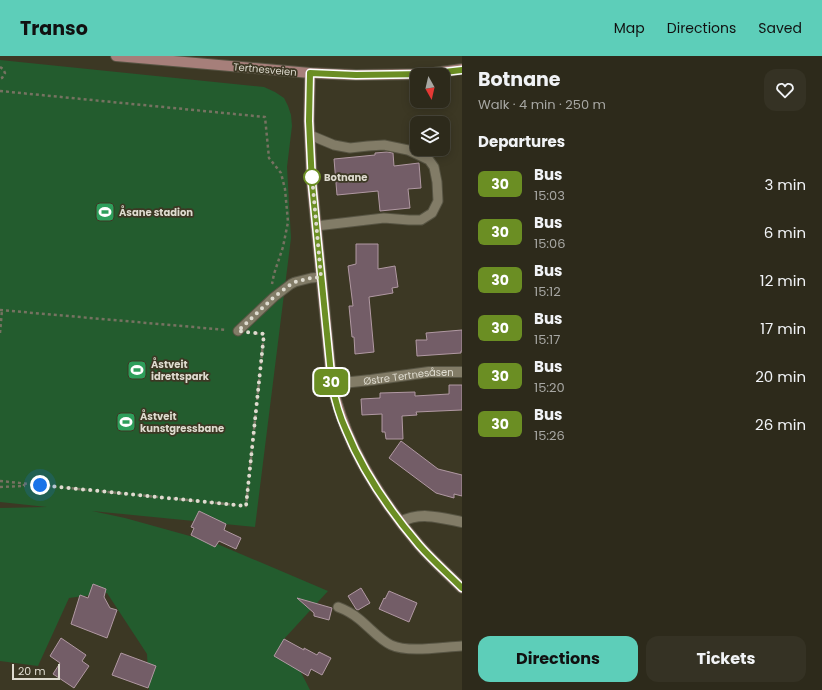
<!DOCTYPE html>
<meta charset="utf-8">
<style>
:root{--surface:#2d2a1b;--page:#353224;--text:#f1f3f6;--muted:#a7a7a3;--line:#48463a;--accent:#5dceb9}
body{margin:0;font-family:Poppins,sans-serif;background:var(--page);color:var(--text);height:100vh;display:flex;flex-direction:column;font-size:15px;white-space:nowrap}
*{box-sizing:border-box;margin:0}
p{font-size:13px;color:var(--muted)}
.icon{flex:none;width:22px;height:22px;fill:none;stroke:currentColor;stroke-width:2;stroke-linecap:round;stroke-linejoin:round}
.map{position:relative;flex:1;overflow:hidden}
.side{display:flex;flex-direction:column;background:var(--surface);width:360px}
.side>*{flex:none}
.badge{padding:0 8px;border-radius:6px;font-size:14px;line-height:26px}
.needle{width:26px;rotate:172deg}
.buttons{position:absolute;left:410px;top:12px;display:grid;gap:8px}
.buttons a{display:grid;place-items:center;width:40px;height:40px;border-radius:8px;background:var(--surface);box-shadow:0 2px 10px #0003,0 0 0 1px var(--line);font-size:20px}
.scale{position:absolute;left:12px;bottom:10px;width:48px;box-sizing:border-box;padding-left:4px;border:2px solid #dedbcf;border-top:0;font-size:11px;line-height:14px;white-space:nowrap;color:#dedbcf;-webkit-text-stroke:3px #3c3824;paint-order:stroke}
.you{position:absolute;width:20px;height:20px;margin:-10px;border:3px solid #fff;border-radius:50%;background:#1a73e8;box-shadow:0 0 0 6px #1a73e833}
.map>.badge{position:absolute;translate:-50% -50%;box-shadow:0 0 0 2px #fff}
h2{padding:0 16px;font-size:15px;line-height:36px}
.round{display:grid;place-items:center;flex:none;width:42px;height:42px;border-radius:12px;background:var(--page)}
.head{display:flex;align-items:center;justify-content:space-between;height:68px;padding:0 16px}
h1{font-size:19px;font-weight:700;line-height:30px}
.button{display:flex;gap:8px;margin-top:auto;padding:8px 16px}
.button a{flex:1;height:46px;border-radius:12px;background:var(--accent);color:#111;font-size:16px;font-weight:700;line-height:46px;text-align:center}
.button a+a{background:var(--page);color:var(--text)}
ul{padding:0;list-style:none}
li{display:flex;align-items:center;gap:12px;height:48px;padding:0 16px}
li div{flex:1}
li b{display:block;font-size:15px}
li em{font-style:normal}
li .badge{min-width:44px;font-weight:700;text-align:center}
header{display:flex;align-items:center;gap:24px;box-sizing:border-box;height:56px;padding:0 20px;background:var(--accent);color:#111}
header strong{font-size:19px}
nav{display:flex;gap:22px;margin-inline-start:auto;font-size:14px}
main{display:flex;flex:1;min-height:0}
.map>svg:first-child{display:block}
</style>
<header>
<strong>Transo</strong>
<nav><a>Map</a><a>Directions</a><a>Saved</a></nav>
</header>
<main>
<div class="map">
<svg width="462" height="634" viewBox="0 0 462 634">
<rect width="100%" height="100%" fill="#3c3824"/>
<path fill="#235c2e" d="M0 4 264 31 275 36 284 42 288 50 291 59 292 70 287 111 291 182 255 471 92 455 125 462 215 487 328 535 284 583 310 634H149L147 598 107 537 69 542 38 610 0 605V452L47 451 0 446Z"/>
<g fill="#735d67" stroke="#b199a3">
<path d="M387 96 393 97 394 110 419 107 421 132 408 133 410 152 380 155 378 135 337 139 334 103 375 99V97Z"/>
<path d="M356 188H378V213L395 210 398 231 392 232 393 237 369 241 374 296 355 298 354 281H352L349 250H353L348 210 356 208Z"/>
<path d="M462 274V295H461V297L417 300 416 284H427L426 277Z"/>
<path d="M449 329H462V354L416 356 417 359 402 360 403 383H386L385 376H382V358L362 359 361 343 380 342V337L415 336V340L449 338Z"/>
<path d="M401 385 438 413 462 419V440L454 438V442L436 437 389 402Z"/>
<path d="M199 455 226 468 224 474 241 482 236 493 219 485 215 491 191 479 194 472 191 471Z"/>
<path d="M93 528 106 533 104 541 110 552 117 554 107 582 71 568 80 539 88 542Z"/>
<path d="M361 532 370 547 358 554 356 553 348 540Z"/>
<path d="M389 535 417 547 409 566 379 553 384 542 385 543Z"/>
<path d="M297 542 332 552 329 564 314 560V557Z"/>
<path d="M61 582 86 599 82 605 89 610 74 632 53 618 60 607 50 600Z"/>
<path d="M284 583 304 594V592L317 599 319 596 331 602 322 619 311 613 308 620 274 600Z"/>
<path d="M121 597 156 610 148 632 112 619Z"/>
</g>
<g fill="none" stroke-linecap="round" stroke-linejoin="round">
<g stroke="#575443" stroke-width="11">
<g id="lane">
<path d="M310 79 334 89 350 92 368 90 384 89 408 94 429 104 434 111 437 126 438 145 432 157 421 164H409L384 162 316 170"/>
<path d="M238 275 274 241 291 228 295 226 311 222 321 221"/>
<path d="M338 551C346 554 353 558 359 563 369 571 380 584 391 589 408 597 442 591 462 590"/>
</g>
</g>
<g stroke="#575443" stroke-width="12">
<g id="street">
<path id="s1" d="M332 328 371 324 429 316H462"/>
<path d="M401 466C420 455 442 462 462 466"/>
</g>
</g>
<g stroke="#575443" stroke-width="12">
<g id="secondary">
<path d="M116 0 310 17 356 19 427 18 462 13"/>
<path d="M310 17 309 65 312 128 332 328C345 388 379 442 419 489 432 504 448 518 462 532"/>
</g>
</g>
<g stroke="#767261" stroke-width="2.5" stroke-dasharray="3 3" stroke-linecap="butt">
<path d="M0 11 3 13 5 17 2 22 0 23"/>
<path d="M0 35 265 61 269 102 281 117 285 133 288 166 283 191 274 218 272 228"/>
<path d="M0 254 227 274"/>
<path d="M0 277 2 254"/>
<path d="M0 425 246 450 264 278 253 277"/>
<path d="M0 431 24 430V428"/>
</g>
<use href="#lane" stroke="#827c67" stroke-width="9"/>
<use href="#street" stroke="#827c67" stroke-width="10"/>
<use href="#secondary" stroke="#a67f7a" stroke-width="10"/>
</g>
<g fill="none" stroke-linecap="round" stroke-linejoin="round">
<g stroke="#fff" stroke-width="9">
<path id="line" d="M462 14 427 18 356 19 310 17 309 65 312 128 332 328C335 344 339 359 346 374 363 416 390 455 419 489 432 504 448 518 462 532"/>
</g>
<use href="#line" stroke="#6b8e23" stroke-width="6"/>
<path stroke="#dedbcf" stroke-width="4" stroke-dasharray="0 7.2" d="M40 429 246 450 264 278 238 275 274 241 291 228 295 226 311 222 321 221 312 121"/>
</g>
<defs>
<g id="stadium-square" transform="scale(1)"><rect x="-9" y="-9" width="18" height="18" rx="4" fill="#2e9e5b" stroke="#3c3824"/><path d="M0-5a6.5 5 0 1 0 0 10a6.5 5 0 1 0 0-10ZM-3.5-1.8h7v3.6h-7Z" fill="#fff"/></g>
</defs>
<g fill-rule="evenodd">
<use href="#stadium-square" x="105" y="156"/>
<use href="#stadium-square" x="137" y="314"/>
<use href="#stadium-square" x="126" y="366"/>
</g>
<circle fill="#fff" stroke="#6b8e23" stroke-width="2" cx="312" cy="121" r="8"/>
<g text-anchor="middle" stroke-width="3.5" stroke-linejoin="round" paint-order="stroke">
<g font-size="10" fill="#dedbcf" stroke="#3c3824">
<text transform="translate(265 13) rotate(5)" y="4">Tertnesveien</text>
<text dy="4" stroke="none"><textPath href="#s1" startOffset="77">Østre Tertnesåsen</textPath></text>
</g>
<g font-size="10" font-weight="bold" fill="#dedbcf" stroke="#3c3824" text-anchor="start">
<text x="324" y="125">Botnane</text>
</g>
<g font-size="10" font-weight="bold" fill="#dedbcf" stroke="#3c3824" text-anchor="start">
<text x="119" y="160">Åsane stadion</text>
<text x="151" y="312">Åstveit<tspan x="151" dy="12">idrettspark</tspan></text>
<text x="140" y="364">Åstveit<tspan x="140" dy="12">kunstgressbane</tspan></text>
</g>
</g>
</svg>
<div class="buttons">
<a><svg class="needle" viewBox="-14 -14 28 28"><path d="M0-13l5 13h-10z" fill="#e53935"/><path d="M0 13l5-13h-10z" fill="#a7a7a3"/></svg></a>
<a><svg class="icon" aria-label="layers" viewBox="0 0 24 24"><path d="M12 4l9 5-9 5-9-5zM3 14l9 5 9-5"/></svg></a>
</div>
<div class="scale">20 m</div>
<div class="you" style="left:40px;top:429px"></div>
<b class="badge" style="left:331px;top:326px;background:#6b8e23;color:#fff">30</b>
</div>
<section class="side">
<div class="head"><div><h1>Botnane</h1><p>Walk · 4 min · 250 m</p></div><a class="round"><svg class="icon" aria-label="heart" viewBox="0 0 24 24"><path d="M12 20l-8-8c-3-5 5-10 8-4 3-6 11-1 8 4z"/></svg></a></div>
<h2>Departures</h2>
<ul>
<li><span class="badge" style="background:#6b8e23;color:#fff">30</span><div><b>Bus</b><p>15:03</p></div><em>3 min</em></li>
<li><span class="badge" style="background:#6b8e23;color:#fff">30</span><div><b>Bus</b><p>15:06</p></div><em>6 min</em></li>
<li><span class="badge" style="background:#6b8e23;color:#fff">30</span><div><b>Bus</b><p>15:12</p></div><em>12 min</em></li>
<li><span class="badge" style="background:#6b8e23;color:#fff">30</span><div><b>Bus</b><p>15:17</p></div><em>17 min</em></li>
<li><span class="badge" style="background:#6b8e23;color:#fff">30</span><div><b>Bus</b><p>15:20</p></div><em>20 min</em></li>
<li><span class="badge" style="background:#6b8e23;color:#fff">30</span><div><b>Bus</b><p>15:26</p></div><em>26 min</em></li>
</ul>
<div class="button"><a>Directions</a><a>Tickets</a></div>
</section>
</main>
